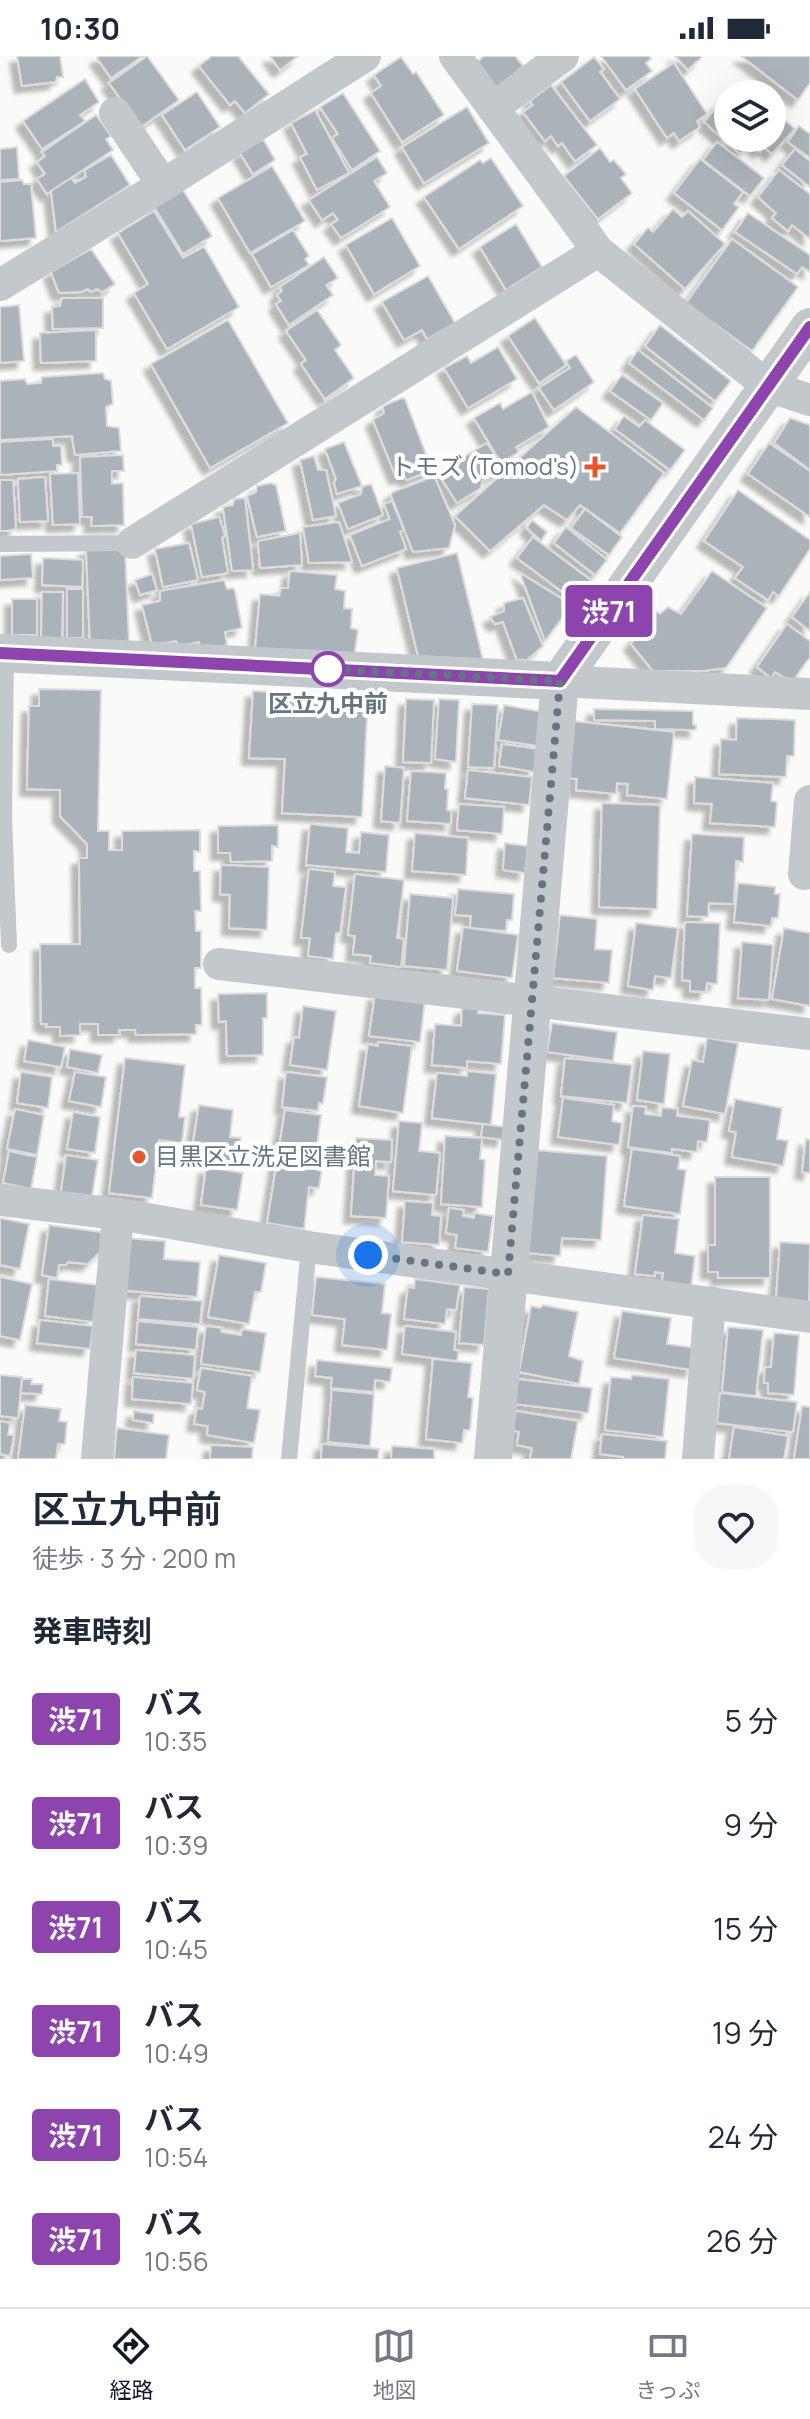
<!DOCTYPE html>
<html lang="ja">
<meta charset="utf-8">
<style>
:root{--surface:#fff;--page:#f6f6f7;--text:#1f2937;--muted:#747a83;--line:#e0e1e3;--accent:#111827}
body{margin:0;font-family:Manrope,"Noto Sans JP",sans-serif;background:var(--page);color:var(--text);height:100vh;display:flex;flex-direction:column;font-size:30px;white-space:nowrap}
*{box-sizing:border-box;margin:0}
p{font-size:26px;color:var(--muted)}
.icon{flex:none;width:44px;height:44px;fill:none;stroke:currentColor;stroke-width:2;stroke-linecap:round;stroke-linejoin:round}
.map{position:relative;height:1403px;overflow:hidden}
.details{display:flex;flex-direction:column;background:var(--surface);flex:1}
.details>*{flex:none}
.badge{padding:0 16px;border-radius:6px;font-size:28px;line-height:52px}
.controls{position:absolute;left:714px;top:24px;display:grid;gap:16px}
.controls a{display:grid;place-items:center;width:72px;height:72px;border-radius:50%;background:var(--surface);box-shadow:0 8px 32px #0002;font-size:40px}
.you{position:absolute;width:40px;height:40px;margin:-20px;border:6px solid #fff;border-radius:50%;background:#1a73e8;box-shadow:0 0 0 12px #1a73e833}
.map>.badge{position:absolute;translate:-50% -50%;box-shadow:0 0 0 4px #fff}
h2{padding:0 32px;font-size:30px;line-height:72px}
.round{display:grid;place-items:center;flex:none;width:84px;height:84px;border-radius:32px;background:var(--page)}
.head{display:flex;align-items:center;justify-content:space-between;height:136px;padding:0 32px}
h1{font-size:38px;font-weight:600;line-height:60px}
ul{padding:0;list-style:none}
li{display:flex;align-items:center;gap:24px;height:104px;padding:0 32px}
li div{flex:1}
li b{display:block;font-size:30px}
li em{font-style:normal}
li .badge{min-width:88px;font-weight:700;text-align:center}
.status{display:flex;justify-content:space-between;align-items:center;height:56px;padding:0 40px;background:var(--surface);direction:ltr}
.status svg{height:22px;fill:currentColor}
.menu{display:flex;justify-content:space-around;align-items:center;height:112px;border-top:2px solid var(--line);background:var(--surface);font-size:22px;color:var(--muted)}
.menu a{display:grid;justify-items:center;gap:4px}
.menu .selected{color:var(--accent)}
.map>svg:first-child{display:block}
</style>
<div class="status"><b>10:30</b><svg viewBox="0 0 49 12"><path d="M0 12V9h3v3zM5 12V6h3v6zM10 12V3h3v9zM15 12V0h3v12zM26 1h20v11H26zM47 4h2v5h-2z"/></svg></div>
<div class="map">
<svg width="810" height="1403" viewBox="0 0 810 1403">
<defs>
<filter id="shadow"><feDropShadow dx="-7" dy="7" stdDeviation="2" flood-color="#0004"/></filter>
</defs>
<rect width="100%" height="100%" fill="#fafaf8"/>
<g fill="#aab3b9" stroke="#dcdcda" stroke-width="2" filter="url(#shadow)">
<path d="M17 0H60L63 21H57L56 26 22 30Z"/>
<path d="M100 0H143L111 22 97 2Z"/>
<path d="M147 0 179 44 141 71 109 27Z"/>
<path d="M212 0H238L269 38 245 57 235 45 230 49 199 10Z"/>
<path d="M270 0H298L280 14Z"/>
<path d="M484 0H515L523 10 497 33 476 7Z"/>
<path d="M601 0H649L651 3 646 7 652 15 626 34Z"/>
<path d="M675 0H700L701 2 688 14Z"/>
<path d="M741 0H810V27L798 44Z"/>
<path d="M401 1 413 18 416 16 444 59 402 86 371 37 381 30 374 19Z"/>
<path d="M594 1 604 13 600 16 620 43 590 65 561 26Z"/>
<path d="M674 7 707 58 697 65 700 71 679 85 674 77 667 82 635 33Z"/>
<path d="M85 23 99 46 80 59 85 65 42 93 23 65Z"/>
<path d="M551 29 597 89 575 105 562 87 558 90 551 80 545 85 523 56 533 49 530 45Z"/>
<path d="M197 36 220 71 185 94 162 59Z"/>
<path d="M343 37 380 95 352 114 332 82 338 78 320 51Z"/>
<path d="M728 42V82H772V53L795 73 772 98 764 91 760 95 751 86 740 98 704 66 720 47 722 49Z"/>
<path d="M467 51 489 87 424 127 402 91Z"/>
<path d="M315 54 349 117 317 134 300 101 307 98 291 67Z"/>
<path d="M96 59 111 80 106 83 113 94 47 138 37 123 45 118 37 106 45 100 42 96Z"/>
<path d="M799 70 810 78V102L788 86Z"/>
<path d="M263 83 275 104 253 118 240 97Z"/>
<path d="M717 86 764 122 750 140 703 104Z"/>
<path d="M17 91 19 123 0 124V93Z"/>
<path d="M600 92 610 106 614 104 626 118 621 122 632 137 598 163 564 120Z"/>
<path d="M795 93 810 105V131L782 109Z"/>
<path d="M111 99 130 129 56 176 51 135 71 122 75 127 86 121 85 114Z"/>
<path d="M377 101 387 117 374 125 390 151 341 182 331 168 338 164 333 157 322 164 309 144Z"/>
<path d="M491 102 523 150 459 193 424 141 480 104 483 107Z"/>
<path d="M700 103 743 136 734 148 739 151 722 174 674 137Z"/>
<path d="M272 110 305 165 250 197 218 142Z"/>
<path d="M779 114 810 138V183L792 169 788 175 772 162 776 157 758 141Z"/>
<path d="M22 124 24 128H31L36 182 0 185V126Z"/>
<path d="M181 131 212 180 183 198 153 149Z"/>
<path d="M673 153 682 161 688 155 725 188 685 233 634 188 648 172 653 176Z"/>
<path d="M154 155 183 202 203 191 205 192 239 251 167 293 134 237 148 228 118 177Z"/>
<path d="M748 157 810 199V216L802 211 797 218 735 176Z"/>
<path d="M392 162 420 210 374 238 346 189Z"/>
<path d="M516 168 542 211 506 234 480 191Z"/>
<path d="M293 174 309 200 305 203 309 209 271 231 252 198Z"/>
<path d="M732 183 798 231 752 295 686 247Z"/>
<path d="M91 193 115 228 102 236 97 233 91 236 88 233 81 236 59 237 51 216Z"/>
<path d="M324 201 338 222 326 229 333 239 289 269 276 248 281 245 277 239 282 235 280 231Z"/>
<path d="M428 220 455 267 427 283 422 274 404 284 382 246Z"/>
<path d="M62 242H103V272L53 273 52 251 60 250Z"/>
<path d="M19 249 24 305 0 307V251Z"/>
<path d="M317 254 341 289 335 294 354 322 325 343 301 308 306 304 286 275Z"/>
<path d="M535 262 566 309 539 327 508 280Z"/>
<path d="M228 264 288 367 210 412 151 308Z"/>
<path d="M660 269 731 325 715 345 645 290Z"/>
<path d="M96 274V305L41 307 40 277Z"/>
<path d="M498 291 517 323 468 352 444 312 467 300 471 307Z"/>
<path d="M638 294 713 352 704 364 629 307Z"/>
<path d="M576 299 594 326 554 354 539 332 570 312 566 305Z"/>
<path d="M103 317 105 323 111 325 113 348 106 351 107 370 119 372 121 395 75 399 72 380 0 384V325L25 323 27 328 41 327 42 321Z"/>
<path d="M622 319 663 347 651 364 610 335Z"/>
<path d="M532 336 549 371 516 391 519 396 501 407 474 362 500 347 503 353Z"/>
<path d="M402 342 405 343 432 414 407 424 404 420 396 421 373 364 384 357 383 350Z"/>
<path d="M576 351 664 417 620 477 580 449 567 464 544 449 490 495 455 460Z"/>
<path d="M624 360 639 371 645 364 685 394 670 414 615 373Z"/>
<path d="M790 362 810 369V414L774 387Z"/>
<path d="M53 383V390H61L62 409H57V415L0 419V386Z"/>
<path d="M344 386 362 430 337 438 334 427 336 423 325 393Z"/>
<path d="M487 387 503 412 482 425 481 432 457 447 438 417Z"/>
<path d="M769 387 810 415V461L748 418Z"/>
<path d="M123 399 124 415H112V428L123 427 124 469 91 470 92 461H82L80 401Z"/>
<path d="M314 400 318 414H326L336 460 313 464 300 404Z"/>
<path d="M78 417 80 468 53 469 50 418Z"/>
<path d="M45 421 48 465 20 466 18 423Z"/>
<path d="M432 421 435 422 455 469 449 492 413 496 391 439 393 436Z"/>
<path d="M0 424H13L16 473 7 475H0Z"/>
<path d="M271 427 276 429 286 475 257 481 247 440 256 436 257 430Z"/>
<path d="M371 428 383 459 348 473 338 447 361 438 362 431Z"/>
<path d="M738 434 810 484V493L779 540 773 536 768 544 735 522 743 511 704 485Z"/>
<path d="M245 442 253 514 232 515 223 451 233 449 234 443Z"/>
<path d="M392 445 404 474 400 476 406 493 362 510 350 479 390 463 384 448Z"/>
<path d="M585 453 622 481 609 499 571 472Z"/>
<path d="M219 461 225 479 222 482 228 517 202 521 191 468Z"/>
<path d="M532 464 547 476 541 485 527 472Z"/>
<path d="M339 466 352 506 309 507 303 471Z"/>
<path d="M566 471 607 504 595 519 554 487Z"/>
<path d="M300 477 302 509 260 512 258 485Z"/>
<path d="M533 481 592 525 576 546 517 502Z"/>
<path d="M189 487 198 524 163 531 155 493Z"/>
<path d="M125 492 129 586 90 587 86 493Z"/>
<path d="M457 497 483 604 418 600 397 512Z"/>
<path d="M31 498 33 522 0 524V500Z"/>
<path d="M43 502 83 504 82 531 42 529Z"/>
<path d="M290 515 337 519 335 533 345 535 344 552 352 553 351 572 358 574 354 601 255 594 260 538 279 540 281 532H288Z"/>
<path d="M712 515 767 552 726 612 702 615H653L631 588 656 555 660 558 668 551 681 558Z"/>
<path d="M520 517 572 549 545 585Z"/>
<path d="M152 518 157 534 140 539 135 524Z"/>
<path d="M224 524 227 533 233 532 235 535 242 572 225 576 227 589 202 594 199 586 179 590 176 585 152 589 142 549 160 545V535Z"/>
<rect x="67" y="533" width="16" height="49"/>
<path d="M42 536H63L62 583H41Z"/>
<path d="M810 536V575L792 561Z"/>
<path d="M523 542 543 590 527 604H517L503 566 495 568 490 561 504 555V547Z"/>
<rect x="12" y="543" width="25" height="36"/>
<path d="M787 568 810 585V601L795 622H785L775 616 771 622 757 611Z"/>
<path d="M39 633 101 634 98 775H109V794H122V775L200 774V796L194 795V815H200L201 855H195L196 875H201V912H195V932H201L202 969H196V978L136 979 135 974H119L120 979H98V968H80V979L60 980V971H46L47 968H41L40 888H80L79 802H87V788L60 760V734L27 733 29 650H39Z"/>
<path d="M253 635 368 641 362 761 282 757 285 703 249 702Z"/>
<path d="M406 643 434 644 431 707 403 706Z"/>
<path d="M439 643 459 644 456 706 435 703Z"/>
<path d="M472 648 498 649 494 712 468 711Z"/>
<path d="M504 649 543 656 537 690 498 684Z"/>
<path d="M594 653 693 655V669H696V674L655 673V665L594 664Z"/>
<path d="M737 662 795 664 794 700H787L786 721 719 718 721 683 736 684Z"/>
<path d="M573 665 674 676 667 743 627 739 628 728 617 727 616 738 576 734 577 723 567 722Z"/>
<path d="M502 688 538 693 534 716 499 710Z"/>
<path d="M385 710 404 712 400 767 381 765Z"/>
<path d="M468 714 532 721 529 749 465 742Z"/>
<path d="M411 715 446 717 445 733H448L447 754 451 755V768L407 765Z"/>
<path d="M695 721 773 727 771 745 777 746 775 771 710 767 712 748 694 747Z"/>
<path d="M602 747 660 749 657 853 599 851Z"/>
<path d="M459 748 504 751 502 778 457 774Z"/>
<path d="M310 768 348 772 346 796 359 797 361 776 389 779 386 816 306 809Z"/>
<path d="M278 769V791L272 790V805L231 806 230 797H218V770Z"/>
<path d="M415 777 468 782 466 819 412 815Z"/>
<path d="M692 778 744 781 743 806 736 805 734 848 709 847 708 861 687 860Z"/>
<path d="M505 787 528 790 525 817 503 814Z"/>
<path d="M221 809 269 811 267 874 229 872 230 839 220 838Z"/>
<path d="M309 813 335 816 333 830 346 831 340 877H336L333 903 308 900 310 882H301Z"/>
<path d="M355 818 404 824 397 882 404 883 401 911 370 907 371 900 353 898 355 880 348 879Z"/>
<path d="M738 827 775 831V838H780L778 862H772L771 870 734 866Z"/>
<path d="M458 833 514 838 512 864H507L506 875 470 872 471 860 455 859Z"/>
<path d="M410 838 453 842 447 914 404 910Z"/>
<path d="M560 859 597 863 595 893 612 894 609 927 553 922Z"/>
<path d="M685 866 720 867 717 928 707 927 706 936 690 935V925L682 924Z"/>
<path d="M636 867 678 872 671 922 655 920 653 934 628 930Z"/>
<path d="M463 871 518 879 512 922 457 915Z"/>
<path d="M784 872 810 877V950L772 943Z"/>
<path d="M742 886 773 889 769 944 738 942Z"/>
<path d="M267 937V962H263V999L227 1000 226 965 219 966 218 938Z"/>
<path d="M375 938 425 944 420 986 369 980Z"/>
<path d="M479 948 478 957 505 959 501 1008 467 1005V1012L432 1009 435 968 461 970 462 953Z"/>
<path d="M303 950 336 955 327 1014 290 1009 294 981 299 982Z"/>
<path d="M552 967 617 976 613 1005 547 996Z"/>
<path d="M707 982 738 987 725 1058 683 1050 692 1004 703 1006Z"/>
<path d="M28 984 65 991 61 1011 24 1005Z"/>
<path d="M378 986 412 990 403 1057 359 1050 368 988 378 990Z"/>
<path d="M70 993 102 999 98 1017 67 1011Z"/>
<path d="M643 995 670 998 664 1048 637 1044Z"/>
<path d="M125 1002 185 1009 179 1061H185L182 1087 159 1084 152 1142 109 1137Z"/>
<path d="M565 1002 632 1009 627 1047 561 1040Z"/>
<path d="M467 1015 496 1018 491 1069 432 1062 437 1017 467 1020Z"/>
<path d="M21 1016 52 1021 48 1052 17 1047Z"/>
<path d="M75 1016 106 1021 101 1051 69 1045Z"/>
<path d="M286 1016 327 1021 323 1048 319 1047 318 1055 282 1051Z"/>
<path d="M563 1042 614 1049 612 1065 622 1067 619 1089 558 1081Z"/>
<path d="M735 1043 782 1052 777 1083 788 1085 783 1110 732 1101 736 1076 729 1075Z"/>
<path d="M199 1049 233 1054 230 1081 241 1082 237 1107 211 1103 212 1097 192 1093Z"/>
<path d="M633 1050 646 1051 645 1058 661 1060 662 1051 665 1052 678 1053 677 1060 710 1064 707 1086 698 1085 697 1096 672 1093V1097L628 1091Z"/>
<path d="M15 1053 44 1059 37 1099 7 1093Z"/>
<path d="M285 1054 321 1059 315 1104 323 1106 319 1132 309 1131 304 1173 267 1167Z"/>
<path d="M73 1056 100 1061 95 1097 67 1093Z"/>
<path d="M399 1065 422 1067 419 1095 440 1097 436 1139 393 1135Z"/>
<path d="M483 1068 505 1071 503 1084 481 1081Z"/>
<path d="M445 1080 482 1082 480 1103 485 1104 482 1151 441 1148Z"/>
<path d="M356 1082 392 1084 391 1106 376 1105 375 1119 389 1120 386 1162 351 1160Z"/>
<path d="M806 1083 810 1084V1117L802 1116Z"/>
<path d="M632 1093 680 1100 678 1113 686 1114 680 1158 624 1150Z"/>
<path d="M535 1094 607 1100 601 1184 562 1182 560 1200 527 1197Z"/>
<path d="M9 1095 37 1101 31 1133 3 1127Z"/>
<path d="M66 1099 98 1104 92 1140 61 1136Z"/>
<path d="M206 1111 243 1117 237 1154 201 1149Z"/>
<path d="M715 1121H770V1222H718V1216H708V1189H715Z"/>
<path d="M405 1145 433 1147 432 1159 441 1160 439 1189 402 1186Z"/>
<path d="M449 1152 464 1154 463 1160 474 1162V1157L493 1160 488 1196 455 1192 457 1179 446 1177Z"/>
<path d="M643 1159 679 1163 675 1197 695 1200 691 1231 662 1227 663 1217 655 1216V1220L635 1218Z"/>
<path d="M0 1162 29 1168 20 1213 0 1209Z"/>
<path d="M49 1169 100 1176 104 1183 103 1193 88 1208 68 1206 66 1209H59L57 1222 42 1219Z"/>
<path d="M124 1182 165 1185 164 1203 200 1206 197 1241 119 1234Z"/>
<path d="M780 1186 810 1188 809 1246 776 1244Z"/>
<path d="M219 1199 266 1207 261 1236H255L249 1268 208 1261Z"/>
<path d="M0 1221 32 1228 20 1284 0 1280Z"/>
<path d="M316 1221 385 1228 382 1257 391 1258 387 1294 342 1289 345 1263 312 1259Z"/>
<path d="M49 1223 98 1229 93 1266 45 1260Z"/>
<path d="M415 1223 460 1229 456 1254 447 1253 445 1268 404 1263 408 1231 414 1232Z"/>
<path d="M464 1231 489 1233 484 1289 459 1287Z"/>
<path d="M140 1240 202 1245 200 1268 138 1263Z"/>
<path d="M543 1249 578 1256 569 1300 583 1305 579 1328 519 1316 531 1250 540 1252Z"/>
<path d="M622 1255 671 1262 667 1288 696 1292 692 1314 614 1302Z"/>
<path d="M40 1264 93 1270 90 1293 37 1287Z"/>
<path d="M138 1265 198 1271 196 1294 136 1288Z"/>
<path d="M206 1270 222 1272 221 1276 241 1279 242 1273 266 1277 260 1316 201 1308Z"/>
<path d="M405 1270 456 1276 454 1294 459 1295 457 1305 402 1298Z"/>
<path d="M728 1271 763 1274 756 1340 722 1336Z"/>
<path d="M774 1277 799 1279 794 1339 768 1337V1327H764L765 1311H771Z"/>
<path d="M136 1294 195 1299 193 1323 134 1317Z"/>
<path d="M433 1303 472 1307 468 1341 473 1342 470 1374H464L462 1387 426 1383Z"/>
<path d="M317 1304 392 1312 390 1326 375 1324 374 1336 331 1332 332 1322 315 1320Z"/>
<path d="M201 1312 252 1320 247 1352 260 1354 254 1387 207 1379 208 1370 194 1368 197 1352 202 1353 205 1336 197 1334Z"/>
<path d="M0 1319 22 1321 18 1362 0 1360Z"/>
<path d="M632 1319 669 1323 663 1381 605 1374 611 1321 631 1323Z"/>
<path d="M133 1321 193 1327 191 1348 132 1343Z"/>
<path d="M22 1323H32L31 1328H43L42 1338 21 1337Z"/>
<path d="M518 1323 592 1332 588 1357 514 1348Z"/>
<path d="M332 1334 374 1338 370 1390 328 1386Z"/>
<path d="M720 1337 797 1346 793 1376 717 1367Z"/>
<path d="M25 1349 61 1353 59 1365 67 1366 65 1388H58L56 1403H18Z"/>
<path d="M802 1350 810 1351V1403H794Z"/>
<path d="M134 1355 154 1358 153 1367 133 1364Z"/>
<path d="M516 1355 578 1365 571 1403H530L532 1392 517 1389 519 1376 512 1374Z"/>
<path d="M0 1365 10 1367 8 1379H14L10 1400 0 1398Z"/>
<path d="M734 1371 788 1380 784 1403H729Z"/>
<path d="M117 1372 169 1379 166 1403H114Z"/>
<path d="M602 1378 667 1385 665 1403H623V1401L600 1398Z"/>
<path d="M322 1388 379 1393 378 1403H321Z"/>
<path d="M211 1389 253 1391 252 1403H210Z"/>
<path d="M392 1390 434 1393V1403H391Z"/>
</g>
<g fill="none" stroke-linecap="round" stroke-linejoin="round">
<g stroke="#c3c8cc" stroke-width="16">
<path d="M0 488 132 487"/>
<path d="M6 598 4 762 9 889"/>
<path d="M289 1403 309 1191"/>
</g>
<g stroke="#c3c8cc" stroke-width="32">
<path d="M455 0 598 195 768 330 810 344"/>
<path d="M493 52 563 0"/>
<path d="M115 57 163 129"/>
<path d="M0 229 163 129 365 0"/>
<path d="M132 487 598 195"/>
<path d="M560 625 810 638"/>
<path d="M804 818 810 745"/>
<path d="M219 908 810 978"/>
<path d="M0 1144 118 1158 309 1191 810 1261"/>
<path d="M97 1403 118 1158"/>
<path d="M698 1403 710 1246"/>
</g>
<g stroke="#c3c8cc" stroke-width="38">
<path d="M0 597 560 625"/>
<path d="M560 625 810 271"/>
<path d="M493 1403 560 625"/>
</g>
</g>
<g fill="none" stroke-linecap="round" stroke-linejoin="round">
<g stroke="#fff" stroke-width="18">
<path id="line" d="M0 597 560 625 810 271"/>
</g>
<use href="#line" stroke="#8e44ad" stroke-width="12"/>
<path stroke="#657683" stroke-width="8" stroke-dasharray="0 14.4" d="M328 613H323L560 625 508 1218 368 1199"/>
</g>
<g fill="#e4572e" stroke="#fff" stroke-width="3">
<path d="M591 399h8v8h8v8h-8v8h-8v-8h-8v-8h8z"/>
<circle cx="139" cy="1101" r="8"/>
</g>
<circle fill="#fff" stroke="#8e44ad" stroke-width="4" cx="328" cy="613" r="16"/>
<g text-anchor="middle" stroke-width="8" stroke-linejoin="round" paint-order="stroke">
<g font-size="24" fill="#657683" stroke="#fff" text-anchor="end">
<text x="579" y="419">トモズ (Tomod's)</text>
<text x="155" y="1109" text-anchor="start">目黒区立洗足図書館</text>
</g>
<g font-size="24" font-weight="bold" fill="#657683" stroke="#fff">
<text x="328" y="656">区立九中前</text>
</g>
</g>
</svg>
<div class="controls">
<a><svg class="icon" aria-label="layers" viewBox="0 0 24 24"><path d="M12 4l9 5-9 5-9-5zM3 14l9 5 9-5"/></svg></a>
</div>
<div class="you" style="left:368px;top:1199px"></div>
<b class="badge" style="left:609px;top:555px;background:#8e44ad;color:#fff">渋71</b>
</div>
<section class="details">
<div class="head"><div><h1>区立九中前</h1><p>徒歩 · 3 分 · 200 m</p></div><a class="round"><svg class="icon" aria-label="heart" viewBox="0 0 24 24"><path d="M12 20l-8-8c-3-5 5-10 8-4 3-6 11-1 8 4z"/></svg></a></div>
<h2>発車時刻</h2>
<ul>
<li><span class="badge" style="background:#8e44ad;color:#fff">渋71</span><div><b>バス</b><p>10:35</p></div><em>5 分</em></li>
<li><span class="badge" style="background:#8e44ad;color:#fff">渋71</span><div><b>バス</b><p>10:39</p></div><em>9 分</em></li>
<li><span class="badge" style="background:#8e44ad;color:#fff">渋71</span><div><b>バス</b><p>10:45</p></div><em>15 分</em></li>
<li><span class="badge" style="background:#8e44ad;color:#fff">渋71</span><div><b>バス</b><p>10:49</p></div><em>19 分</em></li>
<li><span class="badge" style="background:#8e44ad;color:#fff">渋71</span><div><b>バス</b><p>10:54</p></div><em>24 分</em></li>
<li><span class="badge" style="background:#8e44ad;color:#fff">渋71</span><div><b>バス</b><p>10:56</p></div><em>26 分</em></li>
</ul>
</section>
<nav class="menu">
<a class="selected"><svg class="icon" aria-label="directions" viewBox="0 0 24 24"><path d="M12 3l9 9-9 9-9-9zM9 14v-3h6M13 9l2 2-2 2"/></svg>経路</a>
<a><svg class="icon" aria-label="map" viewBox="0 0 24 24"><path d="M3 6l6-2 6 2 6-2v14l-6 2-6-2-6 2zM9 4v14M15 6v14"/></svg>地図</a>
<a><svg class="icon" aria-label="tickets" viewBox="0 0 24 24"><path d="M3 7h18v10H3zM15 7v10"/></svg>きっぷ</a>
</nav>
